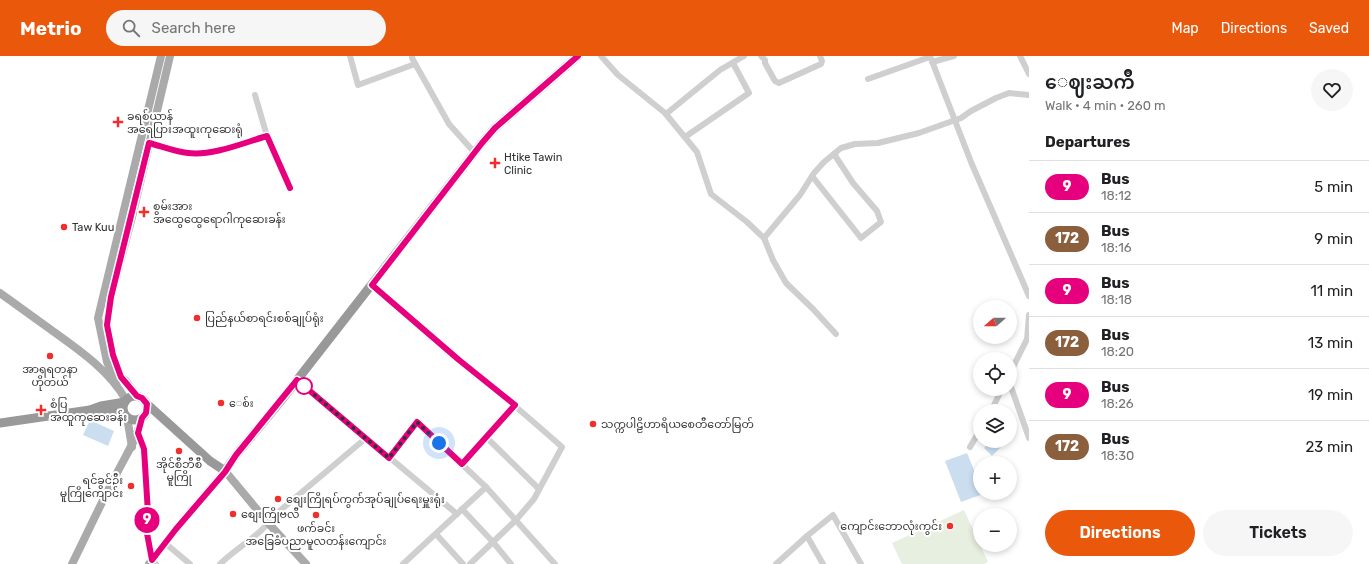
<!DOCTYPE html>
<meta charset="utf-8">
<style>
:root{--surface:#fff;--page:#f6f6f6;--text:#202124;--muted:#757577;--line:#e0e0e0;--accent:#ea580c}
body{margin:0;font-family:Rubik,"Noto Sans Myanmar",sans-serif;background:var(--page);color:var(--text);height:100vh;display:flex;flex-direction:column;font-size:15px;white-space:nowrap}
*{box-sizing:border-box;margin:0}
p{font-size:13px;color:var(--muted)}
.icon{flex:none;width:22px;height:22px;fill:none;stroke:currentColor;stroke-width:2;stroke-linecap:round;stroke-linejoin:round}
.map{position:relative;flex:1;overflow:hidden}
.drawer{display:flex;flex-direction:column;background:var(--surface);width:340px}
.drawer>*{flex:none}
.badge{padding:0 8px;border-radius:13px;font-size:14px;line-height:26px}
.needle{width:26px;rotate:250deg}
.fabs{position:absolute;left:973px;top:244px;display:grid;gap:8px}
.fabs a{display:grid;place-items:center;width:44px;height:44px;border-radius:50%;background:var(--surface);box-shadow:0 2px 6px #0003;font-size:20px}
.you{position:absolute;width:20px;height:20px;margin:-10px;border:3px solid #fff;border-radius:50%;background:#1a73e8;box-shadow:0 0 0 6px #1a73e833}
.map>.badge{position:absolute;translate:-50% -50%;box-shadow:0 0 0 2px #fff}
h2{padding:0 16px;font-size:15px;line-height:36px}
.round{display:grid;place-items:center;flex:none;width:42px;height:42px;border-radius:21px;background:var(--page)}
.headline{display:flex;align-items:center;justify-content:space-between;height:68px;padding:0 16px}
h1{font-size:19px;font-weight:600;line-height:30px}
.cta{display:flex;gap:8px;margin-top:auto;padding:8px 16px}
.cta a{flex:1;height:46px;border-radius:24px;background:var(--accent);color:#fff;font-size:16px;font-weight:600;line-height:46px;text-align:center}
.cta a+a{background:var(--page);color:var(--text)}
ul{padding:0;list-style:none}
li{display:flex;align-items:center;gap:12px;height:52px;padding:0 16px;border-top:1px solid var(--line)}
li div{flex:1}
li b{display:block;font-size:15px}
li em{font-style:normal}
li .badge{min-width:44px;font-weight:700;text-align:center}
header{display:flex;align-items:center;gap:24px;box-sizing:border-box;height:56px;padding:0 20px;background:var(--accent);color:#fff}
header strong{font-size:19px}
nav{display:flex;gap:22px;margin-inline-start:auto;font-size:14px}
.search{width:280px;height:36px;background:var(--page);display:flex;align-items:center;gap:10px;box-sizing:border-box;padding:0 14px;border-radius:22px;color:var(--muted);font-size:15px}
main{display:flex;flex:1;min-height:0}
.map>svg:first-child{display:block}
</style>
<header>
<strong>Metrio</strong>
<div class="search"><svg class="icon" aria-label="search" viewBox="0 0 24 24"><circle cx="10" cy="10" r="6"/><path d="M15 15l6 6"/></svg>Search here</div>
<nav><a>Map</a><a>Directions</a><a>Saved</a></nav>
</header>
<main>
<div class="map">
<svg width="1029" height="508" viewBox="0 0 1029 508">
<rect width="100%" height="100%" fill="#fff"/>
<path fill="#e7efe0" d="M964 454 988 506 984 508H902L892 487Z"/>
<g fill="#cbdeef">
<path d="M90 364 114 375 108 390 83 379Z"/>
<path d="M990 385H999L1003 389 992 400 984 392Z"/>
<path d="M967 397 980 429V437L983 438 961 446 945 405Z"/>
</g>
<g fill="none" stroke-linecap="round" stroke-linejoin="round">
<g stroke="#cfcfcf" stroke-width="6">
<path d="M350 0 358 29 415 8"/>
<path d="M412 0V2L449 68 474 96"/>
<path d="M601 0 618 19 665 57 697 96 711 138 747 166 764 182 773 204 786 227 813 253 836 278"/>
<path d="M761 0 765 4V7L775 25 779 27 821 8 822 5 820 0"/>
<path d="M930 0 971 106 1029 240"/>
<path d="M1020 0 1029 18"/>
<path d="M932 6 954 0"/>
<path d="M868 23 930 1"/>
<path d="M255 39 267 80 289 132"/>
<path d="M666 58 720 14 744 0"/>
<path d="M685 81 749 37 733 7"/>
<path d="M149 87C161 90 175 96 188 97 213 100 244 87 267 80"/>
<path d="M812 120 861 182 881 166 877 155 853 127 834 98"/>
<path d="M764 182 800 139 814 117 824 106 841 92 855 88 878 87 919 77 961 62 971 55 996 42 1009 37 1029 39"/>
<path d="M372 229C435 283 500 336 562 391L534 443 516 464 470 508"/>
<path d="M1027 284 1029 259"/>
<path d="M1010 317 1029 279"/>
<path d="M297 324 457 458"/>
<path d="M1010 328 1029 382"/>
<path d="M991 355 1002 333"/>
<path d="M138 377 144 393 148 457 146 472 152 504 156 508"/>
<path d="M486 381 539 433"/>
<path d="M970 391 980 374"/>
<path d="M389 402 417 366 486 431 555 508"/>
<path d="M462 408 515 349"/>
<path d="M462 453 493 486 511 508"/>
<path d="M436 478 463 508"/>
<path d="M807 480 823 508"/>
<path d="M165 487 190 508"/>
<path d="M220 508C239 490 261 479 276 458L366 382"/>
<path d="M403 508 486 431"/>
<path d="M776 508 807 480 833 459 861 508"/>
</g>
<g stroke="#aaa" stroke-width="8">
<path d="M0 237C17 249 33 261 50 273 78 293 109 314 126 344"/>
<path d="M117 318 125 324 137 340"/>
<path d="M121 321 113 299 107 269 111 241 132 161 170 0"/>
<path d="M117 330 107 306 98 262 161 0"/>
<path d="M127 361 132 391"/>
<path d="M72 508C87 478 101 447 117 417 126 399 137 383 142 362"/>
<path d="M149 508 176 473 225 415 269 468 306 508"/>
</g>
<g stroke="#999" stroke-width="9">
<circle cx="135" cy="352" r="12"/>
<path d="M147 348 210 405 225 415 236 399 280 346 482 87 495 72 578 0"/>
<path d="M90 354 101 356H123"/>
<path d="M0 367 90 354 101 350 125 346"/>
</g>
</g>
<g fill="none" stroke-linecap="round" stroke-linejoin="round">
<g stroke="#fff" stroke-width="9">
<path id="line" d="M290 132 267 80C243 87 213 100 188 97 175 96 161 90 149 87L111 241 107 269 113 299 121 321 137 340 142 342 147 348 146 357 142 362 138 377 144 393 148 457 146 472 152 504 176 473 225 416 236 399 297 324 389 402 417 366 462 408 515 349 459 304 372 229 482 87 495 72 578 0"/>
</g>
<use href="#line" stroke="#e6007e" stroke-width="6"/>
<path stroke="#323232" stroke-width="4" stroke-dasharray="0 7.2" d="M304 330 389 402 417 366 439 387"/>
</g>
<g fill="#f02f2d" stroke="#fff" stroke-width="1.5">
<path d="M116 60h4v4h4v4h-4v4h-4v-4h-4v-4h4z"/>
<path d="M493 101h4v4h4v4h-4v4h-4v-4h-4v-4h4z"/>
<path d="M142 150h4v4h4v4h-4v4h-4v-4h-4v-4h4z"/>
<circle cx="64" cy="171" r="4"/>
<circle cx="197" cy="262" r="4"/>
<circle cx="50" cy="300" r="4"/>
<circle cx="221" cy="347" r="4"/>
<path d="M39 348h4v4h4v4h-4v4h-4v-4h-4v-4h4z"/>
<circle cx="593" cy="368" r="4"/>
<circle cx="179" cy="395" r="4"/>
<circle cx="131" cy="430" r="4"/>
<circle cx="278" cy="443" r="4"/>
<circle cx="233" cy="458" r="4"/>
<circle cx="316" cy="459" r="4"/>
<circle cx="950" cy="470" r="4"/>
</g>
<circle fill="#fff" stroke="#e6007e" stroke-width="2" cx="304" cy="330" r="8"/>
<g text-anchor="middle" stroke-width="4" stroke-linejoin="round" paint-order="stroke">
<g font-size="11" fill="#323232" stroke="#fff" text-anchor="start">
<text x="127" y="64">ခရစ်ယာန်<tspan x="127" dy="13">အရေပြားအထူးကုဆေးရုံ</tspan></text>
<text x="504" y="105">Htike Tawin<tspan x="504" dy="13">Clinic</tspan></text>
<text x="153" y="154">စွမ်းအား<tspan x="153" dy="13">အထွေထွေရောဂါကုဆေးခန်း</tspan></text>
<text x="72" y="175">Taw Kuu</text>
<text x="205" y="266">ပြည်နယ်စာရင်းစစ်ချုပ်ရုံး</text>
<text x="50" y="317" text-anchor="middle">အာရှရတနာ<tspan x="50" dy="13">ဟိုတယ်</tspan></text>
<text x="229" y="351">ေစ်း</text>
<text x="50" y="352">စံပြ<tspan x="50" dy="13">အထူကုဆေးခန်း</tspan></text>
<text x="601" y="372">သက္ကပါဠိဟာရိယစေတီတော်မြတ်</text>
<text x="179" y="412" text-anchor="middle">အိုင်စီဘီစီ<tspan x="179" dy="13">မူကြို</tspan></text>
<text x="123" y="428" text-anchor="end">ရင်ခွင်ဦး<tspan x="123" dy="13">မူကြိုကျောင်း</tspan></text>
<text x="286" y="447">စျေးကြိုရပ်ကွက်အုပ်ချုပ်ရေးမှူးရုံး</text>
<text x="241" y="462">စျေးကြိုဗလီ</text>
<text x="942" y="474" text-anchor="end">ကျောင်းဘောလုံးကွင်း</text>
<text x="316" y="476" text-anchor="middle">ဖက်ခင်း<tspan x="316" dy="13">အခြေခံပညာမူလတန်းကျောင်း</tspan></text>
</g>
</g>
</svg>
<div class="fabs">
<a><svg class="needle" viewBox="-14 -14 28 28"><path d="M0-13l5 13h-10z" fill="#e53935"/><path d="M0 13l5-13h-10z" fill="#757577"/></svg></a>
<a><svg class="icon" aria-label="locate" viewBox="0 0 24 24"><circle cx="12" cy="12" r="6"/><path d="M12 2v4M12 18v4M2 12h4M18 12h4"/></svg></a>
<a><svg class="icon" aria-label="layers" viewBox="0 0 24 24"><path d="M12 4l9 5-9 5-9-5zM3 14l9 5 9-5"/></svg></a>
<a>+</a>
<a>−</a>
</div>
<div class="you" style="left:439px;top:387px"></div>
<b class="badge" style="left:147px;top:464px;background:#e6007e;color:#fff">9</b>
</div>
<section class="drawer">
<div class="headline"><div><h1>ေဈးႀကိဳ</h1><p>Walk · 4 min · 260 m</p></div><a class="round"><svg class="icon" aria-label="heart" viewBox="0 0 24 24"><path d="M12 20l-8-8c-3-5 5-10 8-4 3-6 11-1 8 4z"/></svg></a></div>
<h2>Departures</h2>
<ul>
<li><span class="badge" style="background:#e6007e;color:#fff">9</span><div><b>Bus</b><p>18:12</p></div><em>5 min</em></li>
<li><span class="badge" style="background:#8b5e3c;color:#fff">172</span><div><b>Bus</b><p>18:16</p></div><em>9 min</em></li>
<li><span class="badge" style="background:#e6007e;color:#fff">9</span><div><b>Bus</b><p>18:18</p></div><em>11 min</em></li>
<li><span class="badge" style="background:#8b5e3c;color:#fff">172</span><div><b>Bus</b><p>18:20</p></div><em>13 min</em></li>
<li><span class="badge" style="background:#e6007e;color:#fff">9</span><div><b>Bus</b><p>18:26</p></div><em>19 min</em></li>
<li><span class="badge" style="background:#8b5e3c;color:#fff">172</span><div><b>Bus</b><p>18:30</p></div><em>23 min</em></li>
</ul>
<div class="cta"><a>Directions</a><a>Tickets</a></div>
</section>
</main>
